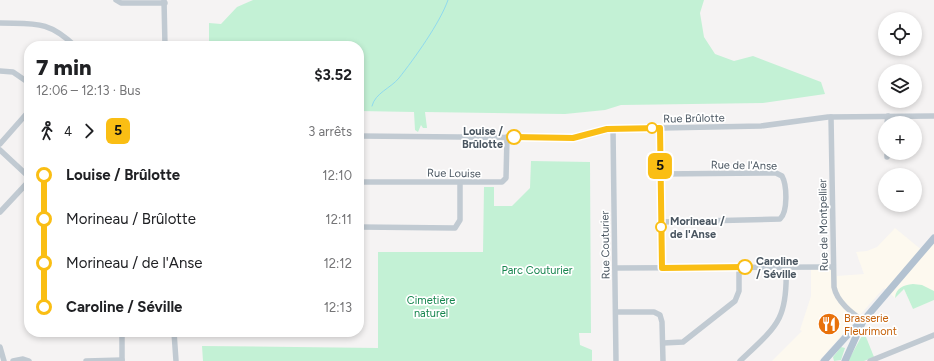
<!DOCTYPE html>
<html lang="fr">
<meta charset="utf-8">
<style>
:root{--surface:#fff;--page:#f2f2f2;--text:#202124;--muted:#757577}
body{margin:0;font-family:Figtree,sans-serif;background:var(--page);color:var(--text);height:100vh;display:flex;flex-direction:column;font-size:15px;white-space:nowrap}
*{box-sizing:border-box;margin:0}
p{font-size:13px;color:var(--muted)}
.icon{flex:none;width:22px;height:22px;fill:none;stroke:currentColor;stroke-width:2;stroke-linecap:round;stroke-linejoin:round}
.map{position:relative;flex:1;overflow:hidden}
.panel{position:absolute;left:24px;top:41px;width:340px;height:296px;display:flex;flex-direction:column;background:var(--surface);border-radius:16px;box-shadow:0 2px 6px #0003}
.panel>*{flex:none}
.badge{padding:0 8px;border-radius:6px;font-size:14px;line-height:26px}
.controls{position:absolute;left:878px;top:12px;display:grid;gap:8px}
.controls a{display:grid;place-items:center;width:44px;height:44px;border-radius:50%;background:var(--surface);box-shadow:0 2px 6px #0003;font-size:20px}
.map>.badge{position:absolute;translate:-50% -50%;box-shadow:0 0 0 2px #fff}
.legs{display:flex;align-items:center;gap:6px;height:44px;padding:0 12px;font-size:13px}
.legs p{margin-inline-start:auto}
.headline{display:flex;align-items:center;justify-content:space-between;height:68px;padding:0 12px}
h1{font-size:22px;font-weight:800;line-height:30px}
ul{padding:0 12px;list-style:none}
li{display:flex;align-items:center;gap:14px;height:44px;font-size:15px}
li i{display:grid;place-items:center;width:6px;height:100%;margin:0 5px;background:currentColor}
li i::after{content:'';width:10px;height:10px;margin:-5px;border:3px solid;border-radius:50%;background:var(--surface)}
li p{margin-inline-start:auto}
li:first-child i{background:linear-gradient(#0000 50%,currentColor 0)}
li:last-child i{background:linear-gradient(currentColor 50%,#0000 0)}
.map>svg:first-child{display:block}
</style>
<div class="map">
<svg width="934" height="361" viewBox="0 0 934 361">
<rect width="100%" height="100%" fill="#f5f3f3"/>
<path fill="#fdf9ef" d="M895 228 923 251 934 238V300L913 309 904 289 895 298 884 288 819 361H772L802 331 800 330 811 296V269L836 268 837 276 864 274 856 252 867 251 877 247Z"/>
<g fill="#c3f1d5">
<path d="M253 0H704L700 13 704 37 715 54 734 61 753 56 821 82 825 94 763 103 621 105 605 110 565 114 425 112 427 128H423L421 125 418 132 415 130 414 112 359 111V46H169V42L209 43V23L221 24 237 7Z"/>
<path d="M531 161 590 162 591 333H579L580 345 592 350V361H203L202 346 378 348V252H483L484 187H494V206H512L530 188Z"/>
<path d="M913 284 922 285 934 291V300L913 309 904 289 895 298C896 288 903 285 913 284Z"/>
<path d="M864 332 874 357 864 361H848Z"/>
<path d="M841 347 845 348 841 360 834 361 833 357Z"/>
</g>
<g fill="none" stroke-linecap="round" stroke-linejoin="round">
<path stroke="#90daee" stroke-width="1" d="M372 106C375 93 391 88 399 78 414 59 440 23 448 0"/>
<g stroke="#c1cad2" stroke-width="5.5">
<path d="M116 0 121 3H165"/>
<path d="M164 0 165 46"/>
<path d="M0 23C35 24 48 20 75 46"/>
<path d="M0 71 13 72 29 83"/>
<path d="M831 117 834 287C837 302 852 313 863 321"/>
<path d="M887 123 888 116"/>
<path d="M660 128 662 268"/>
<path d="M613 129 616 361"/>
<path d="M359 136 573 138 613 129 761 126 828 117 934 116"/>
<path d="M0 144 29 111"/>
<path d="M0 150 29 177"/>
<path d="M887 157V153"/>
<path d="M660 174 776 173 782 176C787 185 788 212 780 219L661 222"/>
<path d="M359 182H502L506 178 507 137"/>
<path d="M0 212 29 181"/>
<path d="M359 227 455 228 460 220V183"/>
<path d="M29 261 28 273 29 282"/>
<path d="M615 268 833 267"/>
<path d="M616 312H654L660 315 662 322 663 361"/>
<path d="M122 332V361"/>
<path d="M174 332 176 361"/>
<path d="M663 343 683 342 735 301 739 291V267"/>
<path d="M0 347 4 361"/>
<path d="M13 361 23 359 29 361"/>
<path d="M86 361 122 360"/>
<path d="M740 361C777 326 788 320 786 267"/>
<path d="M870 361 934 335"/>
</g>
<g stroke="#b3c2d1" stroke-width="7">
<path d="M824 361 852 330 863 321 934 238"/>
<path d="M845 361 863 321"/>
</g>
</g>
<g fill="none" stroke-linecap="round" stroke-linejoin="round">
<g stroke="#fff" stroke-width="9">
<path id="line-1" d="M514 137 573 138 607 129 660 128 662 268 745 267"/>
</g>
<use href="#line-1" stroke="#fabe14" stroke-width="6"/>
</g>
<defs>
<g id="restaurant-disc" transform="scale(1.15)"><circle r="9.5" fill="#e8710a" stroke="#fff"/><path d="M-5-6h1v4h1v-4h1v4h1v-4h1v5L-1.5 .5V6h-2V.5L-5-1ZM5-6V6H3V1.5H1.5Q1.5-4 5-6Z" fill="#fff"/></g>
</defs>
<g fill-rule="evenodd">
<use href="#restaurant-disc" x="829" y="324"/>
</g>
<g fill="#fff" stroke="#fabe14" stroke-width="2">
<circle cx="652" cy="128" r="5"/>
<circle cx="514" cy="137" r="7"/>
<circle cx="661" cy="227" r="5"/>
<circle cx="745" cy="267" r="7"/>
</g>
<g text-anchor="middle" stroke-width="3.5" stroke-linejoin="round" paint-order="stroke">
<g font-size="11" fill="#4a5661" stroke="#fff">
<text transform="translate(694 118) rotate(-1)" y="4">Rue Brûlotte</text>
<text transform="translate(744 165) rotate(1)" y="4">Rue de l'Anse</text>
<text transform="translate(454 173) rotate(1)" y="4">Rue Louise</text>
<text transform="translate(823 225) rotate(-91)" y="4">Rue de Montpellier</text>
<text transform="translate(605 245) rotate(-91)" y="4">Rue Couturier</text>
</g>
<g font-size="11" font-weight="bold" fill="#4a5661" stroke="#fff" text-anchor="start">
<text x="503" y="135" text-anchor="end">Louise /<tspan x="503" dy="13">Brûlotte</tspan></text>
<text x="670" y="225">Morineau /<tspan x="670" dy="13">de l'Anse</tspan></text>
<text x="756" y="265">Caroline<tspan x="756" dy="13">/ Séville</tspan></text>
</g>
<g font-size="11" fill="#17864f" stroke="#fff">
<text x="537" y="274">Parc Couturier</text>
<text x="431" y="304">Cimetière<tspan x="431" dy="13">naturel</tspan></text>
</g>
<g font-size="11" fill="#c56008" stroke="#fff" text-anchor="start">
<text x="844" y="322">Brasserie<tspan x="844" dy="13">Fleurimont</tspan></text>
</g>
</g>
</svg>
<div class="controls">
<a><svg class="icon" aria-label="locate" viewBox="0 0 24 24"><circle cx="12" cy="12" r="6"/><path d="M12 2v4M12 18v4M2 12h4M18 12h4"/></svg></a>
<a><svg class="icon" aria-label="layers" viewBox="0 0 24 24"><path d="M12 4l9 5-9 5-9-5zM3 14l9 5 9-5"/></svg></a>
<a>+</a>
<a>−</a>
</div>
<b class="badge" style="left:660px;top:166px;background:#fabe14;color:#111">5</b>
<section class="panel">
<div class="headline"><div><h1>7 min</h1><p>12:06 – 12:13 · Bus</p></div><b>$3.52</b></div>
<div class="legs"><svg class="icon" aria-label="walk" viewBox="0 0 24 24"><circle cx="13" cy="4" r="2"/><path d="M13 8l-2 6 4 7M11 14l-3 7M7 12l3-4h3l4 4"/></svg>4<svg class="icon" aria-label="forward" viewBox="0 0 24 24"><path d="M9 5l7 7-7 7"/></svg><b class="badge" style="background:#fabe14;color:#111">5</b><p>3 arrêts</p></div>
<ul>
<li><i style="color:#fabe14"></i><b>Louise / Brûlotte</b><p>12:10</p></li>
<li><i style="color:#fabe14"></i><span>Morineau / Brûlotte</span><p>12:11</p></li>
<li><i style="color:#fabe14"></i><span>Morineau / de l'Anse</span><p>12:12</p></li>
<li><i style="color:#fabe14"></i><b>Caroline / Séville</b><p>12:13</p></li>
</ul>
</section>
</div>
